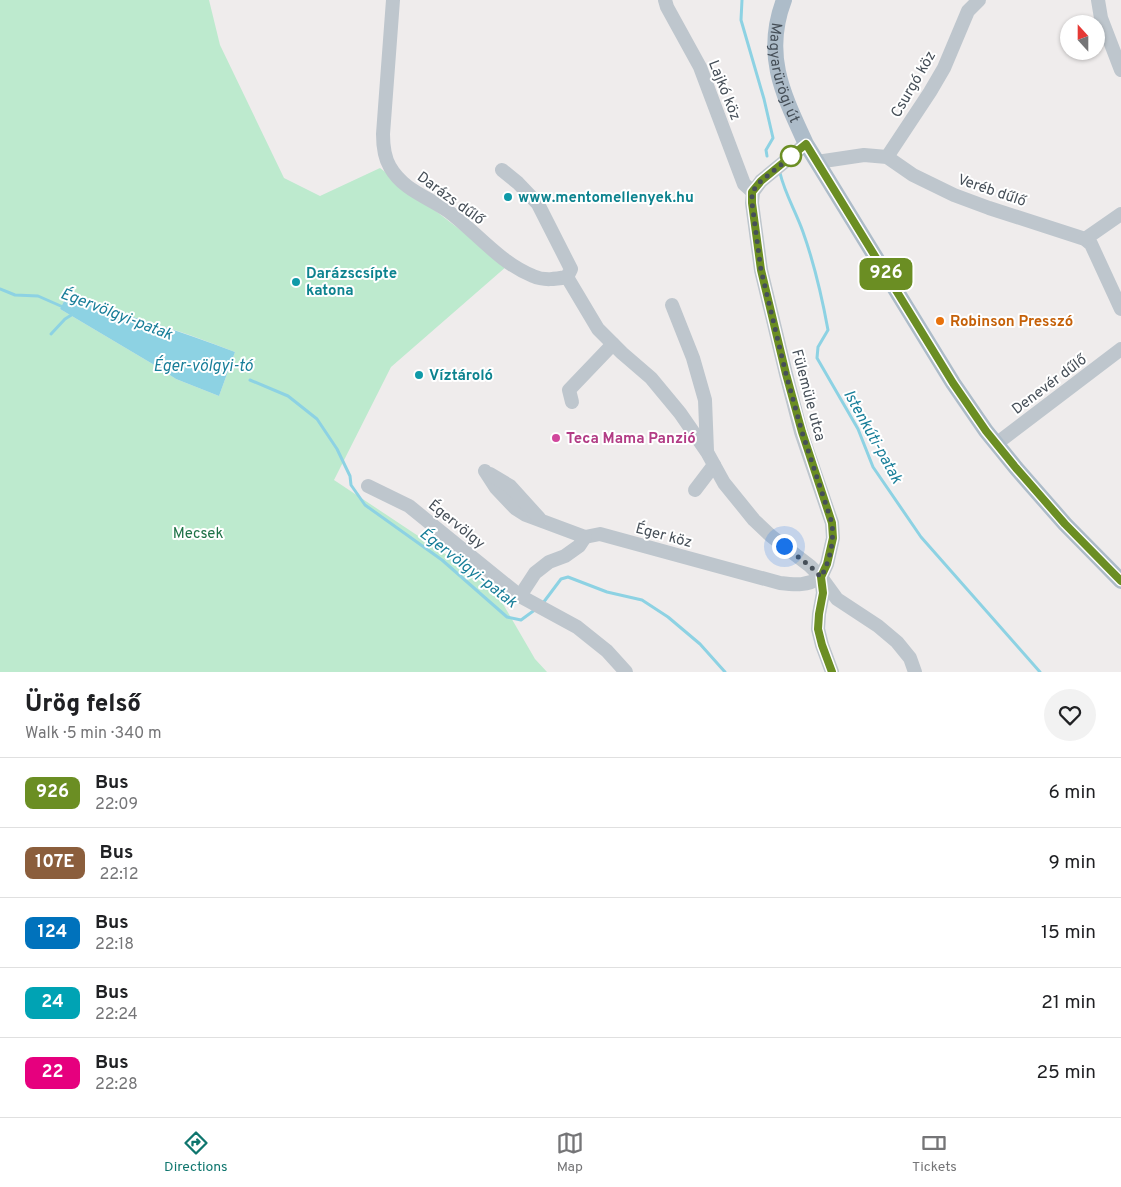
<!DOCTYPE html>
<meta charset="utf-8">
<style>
:root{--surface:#fff;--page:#f2f2f2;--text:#202124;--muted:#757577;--line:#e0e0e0;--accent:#0f766e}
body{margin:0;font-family:Overpass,sans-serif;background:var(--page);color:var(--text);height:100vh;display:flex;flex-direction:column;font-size:19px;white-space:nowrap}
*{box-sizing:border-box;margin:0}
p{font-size:16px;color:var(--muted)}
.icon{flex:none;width:28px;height:28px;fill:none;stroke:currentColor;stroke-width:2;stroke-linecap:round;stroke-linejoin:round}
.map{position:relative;height:672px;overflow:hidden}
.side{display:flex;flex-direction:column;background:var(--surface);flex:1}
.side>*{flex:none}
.badge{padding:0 10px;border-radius:8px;font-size:18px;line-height:32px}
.needle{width:32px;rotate:339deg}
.controls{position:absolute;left:1060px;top:15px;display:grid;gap:10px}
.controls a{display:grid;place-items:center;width:45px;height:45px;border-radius:50%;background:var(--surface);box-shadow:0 1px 4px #0004;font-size:25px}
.you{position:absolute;width:25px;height:25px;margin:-12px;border:4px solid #fff;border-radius:50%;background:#1a73e8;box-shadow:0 0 0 8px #1a73e833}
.map>.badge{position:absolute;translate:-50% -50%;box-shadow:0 0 0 2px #fff}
.round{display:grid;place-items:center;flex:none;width:52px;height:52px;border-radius:26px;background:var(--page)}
.headline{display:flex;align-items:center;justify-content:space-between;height:85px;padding:0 25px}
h1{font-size:24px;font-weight:800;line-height:38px}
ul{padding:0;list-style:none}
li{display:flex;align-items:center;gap:15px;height:70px;padding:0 25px;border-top:1px solid var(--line)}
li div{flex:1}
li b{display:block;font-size:19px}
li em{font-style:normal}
li .badge{min-width:55px;font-weight:700;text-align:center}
.tabs{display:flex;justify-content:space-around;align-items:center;height:70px;border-top:1px solid var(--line);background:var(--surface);font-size:14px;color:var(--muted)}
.tabs a{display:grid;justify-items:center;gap:2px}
.tabs .selected{color:var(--accent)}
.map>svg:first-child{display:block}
</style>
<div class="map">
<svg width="1121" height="672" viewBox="0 0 1121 672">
<rect width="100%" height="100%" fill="#efecec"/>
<path fill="#bdeace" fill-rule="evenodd" d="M0 0H209L220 45 284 178 320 196 380 168 507 266 391 367 334 480 492 585 535 659 547 672H0ZM65 299C123 312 179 330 235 352L219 396 176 379 156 366 60 309Z"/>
<path fill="#8dd2e3" d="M65 299C123 312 180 331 235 352L219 396 176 379 156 366 60 309Z"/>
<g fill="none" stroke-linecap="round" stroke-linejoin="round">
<g stroke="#8dd2e3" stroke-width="3">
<path d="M742 0 741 20 764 99 773 138 766 150 767 156"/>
<path d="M780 173C785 194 796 212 803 232 814 263 822 297 828 330L818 347 817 358 858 429 873 467 921 537 1040 672"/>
<path d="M0 289 15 295 38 296 63 307"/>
<path d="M51 334 65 319 73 314"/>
<path d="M250 380 288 396 317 419 337 449 350 476 351 485 365 505 442 560 507 617 521 620 536 609"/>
<path d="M543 603 561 579 568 577 607 592 642 600 668 617 700 644 725 672"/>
</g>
<g stroke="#bec6cd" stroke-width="14">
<path d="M393 0 383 134C383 146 384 157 390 167 403 190 428 197 448 211 476 232 500 263 533 276 544 281 556 279 567 277L571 269 538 204 518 183 502 170"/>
<path d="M665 0 667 7 700 67 744 184 753 192"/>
<path d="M1098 0 1101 18 1121 70"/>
<path d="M806 144 761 181 753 192 752 203 761 270 786 374 801 432 832 523 833 538 827 564 821 577 823 593 819 614 818 629 822 645 832 672"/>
<path d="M887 157 930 92 944 68 968 11 979 0"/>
<path d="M817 162 864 155 887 157 913 175 954 195 989 208 1085 239 1091 244 1121 309"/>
<path d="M1085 239 1121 214"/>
<path d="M567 277 598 329 622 353 651 378 680 413 707 452 724 483 754 520 771 536 810 566 821 577 837 599 878 626 897 642 910 658 915 672"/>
<path d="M672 305 693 358 705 400 707 451"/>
<path d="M572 402 569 390 613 344"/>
<path d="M996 444 1121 349"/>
<path d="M485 471 496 488 515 508 526 515 585 537 600 534 780 583C796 585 807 586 821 577"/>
<path d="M490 474 510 486 539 518"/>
<path d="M368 486 409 506 520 596 577 627 607 651 626 672"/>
<path d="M695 490 714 465"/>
<path d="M520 596 535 573 549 562 565 556 579 546 585 537"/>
</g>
<path stroke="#adbcc9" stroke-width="16" id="s1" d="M784 0C763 55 783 94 806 144L953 383 986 431 1016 468 1065 524 1121 581"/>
</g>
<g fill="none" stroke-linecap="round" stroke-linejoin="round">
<g stroke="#fff" stroke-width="11">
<path id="line" d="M832 672 822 645 818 629 819 614 823 593 821 577 827 564 833 538 832 523 802 432 786 374 761 270 752 203V192L761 181 806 144 953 383 986 431 1016 468 1065 524 1121 581"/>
</g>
<use href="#line" stroke="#6b8e23" stroke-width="8"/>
<path stroke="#464f58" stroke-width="5" stroke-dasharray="0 9" d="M784 546 810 566 821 577C830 560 834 543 832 523L802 432 786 374 761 270 752 203V192L761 181 793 155 791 156"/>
</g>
<circle fill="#fff" stroke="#6b8e23" stroke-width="2.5" cx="791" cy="156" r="10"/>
<g fill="#0f9aa8" stroke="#fff" stroke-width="2">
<circle cx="508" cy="197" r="5"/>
<circle cx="296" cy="282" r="5"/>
<circle cx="419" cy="375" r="5"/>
</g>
<circle fill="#e8710a" stroke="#fff" stroke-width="2" cx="940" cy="321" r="5"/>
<circle fill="#d1479c" stroke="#fff" stroke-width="2" cx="556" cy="438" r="5"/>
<g text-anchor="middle" stroke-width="4" stroke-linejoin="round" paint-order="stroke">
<g font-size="15" fill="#464f58" stroke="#fff">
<text dy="5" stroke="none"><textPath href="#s1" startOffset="75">Magyarürögi út</textPath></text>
<text transform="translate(913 84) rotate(-60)" y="5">Csurgó köz</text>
<text transform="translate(725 90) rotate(68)" y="5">Lajkó köz</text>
<text transform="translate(992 190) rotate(19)" y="5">Veréb dűlő</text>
<text transform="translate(451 198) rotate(36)" y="5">Darázs dűlő</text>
<text transform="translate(1049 384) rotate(-37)" y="5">Denevér dűlő</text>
<text transform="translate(809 395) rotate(75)" y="5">Fülemüle utca</text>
<text transform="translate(457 524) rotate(39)" y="5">Égervölgy</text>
<text transform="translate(664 535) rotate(15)" y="5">Éger köz</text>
</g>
<g font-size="15" font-weight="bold" fill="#0d838f" stroke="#fff" text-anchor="start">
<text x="518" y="202">www.mentomellenyek.hu</text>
<text x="306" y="278">Darázscsípte<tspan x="306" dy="17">katona</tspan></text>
<text x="429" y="380">Víztároló</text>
</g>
<g font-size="15" font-weight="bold" fill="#c56008" stroke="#fff" text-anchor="start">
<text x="950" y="326">Robinson Presszó</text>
</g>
<g font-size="15" font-weight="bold" fill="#b23c85" stroke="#fff" text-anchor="start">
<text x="566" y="443">Teca Mama Panzió</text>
</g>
<g font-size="15" fill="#1e7247" stroke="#fff">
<text x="198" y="538">Mecsek</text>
</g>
<g font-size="16" font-style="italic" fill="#187e99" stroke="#fff">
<text transform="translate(117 313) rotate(21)" y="6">Égervölgyi-patak</text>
<text x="203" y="371">Éger-völgyi-tó</text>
<text transform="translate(874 436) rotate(61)" y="6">Istenkúti-patak</text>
<text transform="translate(469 567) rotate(38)" y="6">Égervölgyi-patak</text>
</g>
</g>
</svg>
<div class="controls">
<a><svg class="needle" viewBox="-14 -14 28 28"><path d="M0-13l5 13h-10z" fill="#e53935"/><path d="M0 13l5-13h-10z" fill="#757577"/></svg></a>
</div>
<div class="you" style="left:784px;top:546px"></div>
<b class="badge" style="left:886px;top:274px;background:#6b8e23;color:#fff">926</b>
</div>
<section class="side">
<div class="headline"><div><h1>Ürög felső</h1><p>Walk · 5 min · 340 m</p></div><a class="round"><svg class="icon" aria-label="heart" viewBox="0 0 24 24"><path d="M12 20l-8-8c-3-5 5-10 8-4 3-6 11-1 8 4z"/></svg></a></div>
<ul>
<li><span class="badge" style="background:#6b8e23;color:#fff">926</span><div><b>Bus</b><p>22:09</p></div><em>6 min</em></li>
<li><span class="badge" style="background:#8b5e3c;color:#fff">107E</span><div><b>Bus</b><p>22:12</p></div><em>9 min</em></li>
<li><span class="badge" style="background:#0072bc;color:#fff">124</span><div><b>Bus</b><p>22:18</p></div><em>15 min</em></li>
<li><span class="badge" style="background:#00a3b4;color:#fff">24</span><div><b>Bus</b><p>22:24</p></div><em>21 min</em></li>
<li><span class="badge" style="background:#e6007e;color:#fff">22</span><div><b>Bus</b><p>22:28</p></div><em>25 min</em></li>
</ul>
</section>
<nav class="tabs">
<a class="selected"><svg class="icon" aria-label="directions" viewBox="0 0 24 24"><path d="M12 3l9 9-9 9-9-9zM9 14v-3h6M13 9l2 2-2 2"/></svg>Directions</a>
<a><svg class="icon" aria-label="map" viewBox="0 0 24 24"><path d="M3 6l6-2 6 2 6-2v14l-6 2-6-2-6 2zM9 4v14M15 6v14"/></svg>Map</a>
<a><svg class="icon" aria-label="tickets" viewBox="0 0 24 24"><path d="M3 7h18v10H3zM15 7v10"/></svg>Tickets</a>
</nav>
